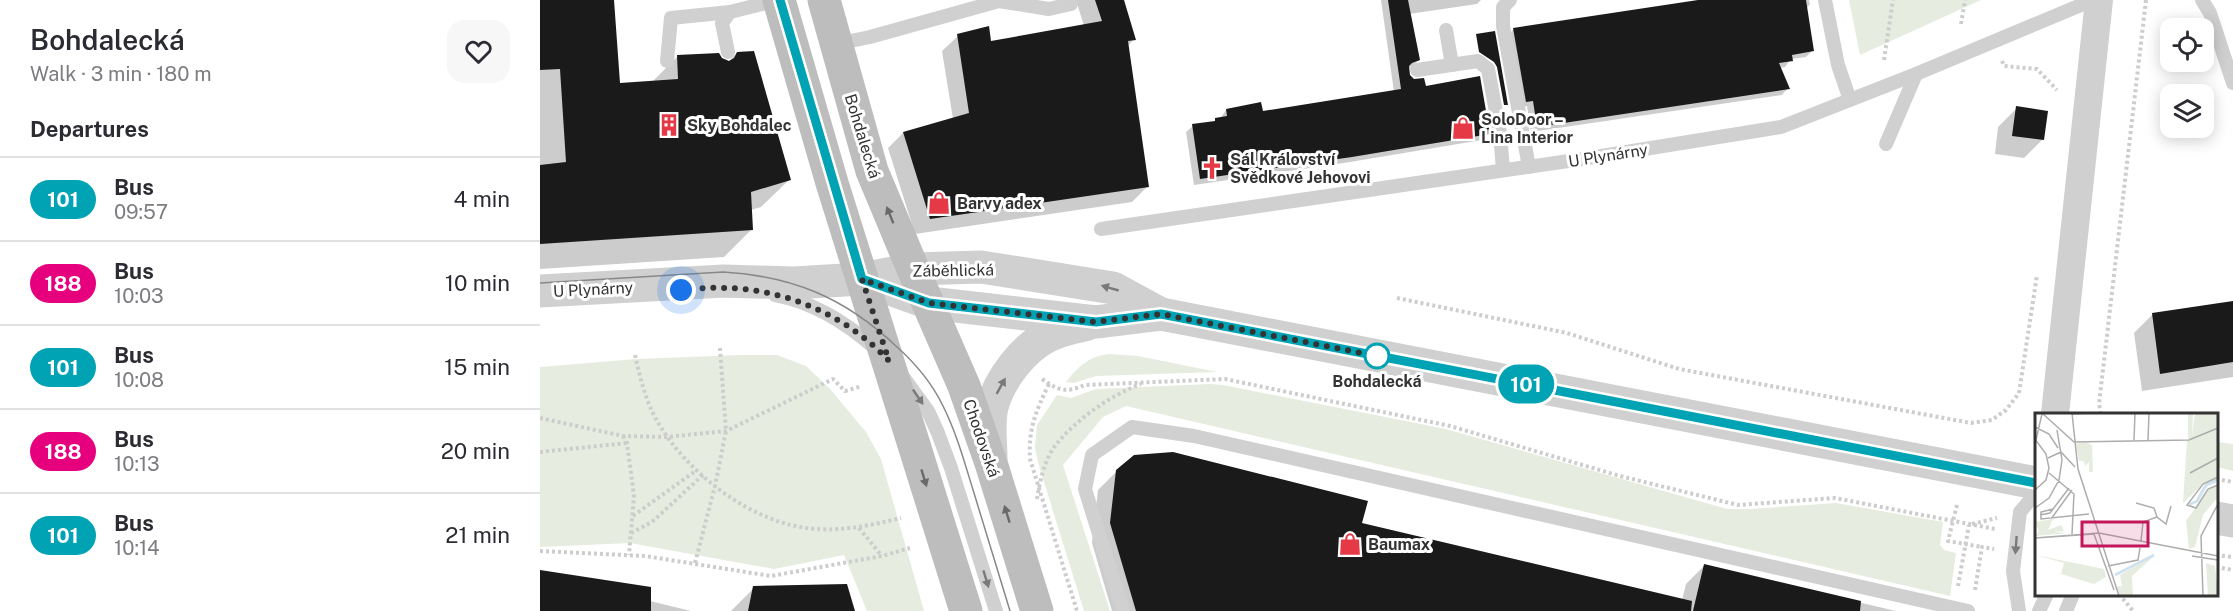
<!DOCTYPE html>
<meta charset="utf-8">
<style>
:root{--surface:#fff;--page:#f7f7f7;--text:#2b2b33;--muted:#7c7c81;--line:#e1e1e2}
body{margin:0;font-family:"Public Sans",sans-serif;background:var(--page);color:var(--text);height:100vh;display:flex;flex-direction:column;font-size:22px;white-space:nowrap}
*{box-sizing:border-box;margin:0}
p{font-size:20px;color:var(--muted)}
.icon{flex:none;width:33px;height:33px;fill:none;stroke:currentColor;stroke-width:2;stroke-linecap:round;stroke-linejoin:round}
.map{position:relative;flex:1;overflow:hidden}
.side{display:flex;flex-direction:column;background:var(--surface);width:540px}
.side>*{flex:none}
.badge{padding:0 12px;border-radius:20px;font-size:21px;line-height:39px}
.fabs{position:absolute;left:1620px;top:18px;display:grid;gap:12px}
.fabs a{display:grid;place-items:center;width:54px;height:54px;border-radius:12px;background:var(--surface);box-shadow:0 3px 15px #0003;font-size:30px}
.you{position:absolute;width:30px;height:30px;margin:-15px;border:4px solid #fff;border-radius:50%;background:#1a73e8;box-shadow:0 0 0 9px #1a73e833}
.map>.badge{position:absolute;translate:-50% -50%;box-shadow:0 0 0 3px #fff}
h2{padding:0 30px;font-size:22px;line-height:54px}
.round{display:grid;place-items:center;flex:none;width:63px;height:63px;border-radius:18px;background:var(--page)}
.headline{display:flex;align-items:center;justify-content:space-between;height:102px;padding:0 30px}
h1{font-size:28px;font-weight:600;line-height:45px}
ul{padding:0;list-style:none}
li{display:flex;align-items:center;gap:18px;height:84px;padding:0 30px;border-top:2px solid var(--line)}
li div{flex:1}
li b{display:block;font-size:22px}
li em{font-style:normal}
li .badge{min-width:66px;font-weight:700;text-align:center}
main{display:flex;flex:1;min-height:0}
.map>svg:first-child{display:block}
</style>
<main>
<section class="side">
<div class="headline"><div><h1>Bohdalecká</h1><p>Walk · 3 min · 180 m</p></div><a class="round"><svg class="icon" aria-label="heart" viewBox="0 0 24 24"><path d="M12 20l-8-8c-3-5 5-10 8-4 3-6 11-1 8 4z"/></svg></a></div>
<h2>Departures</h2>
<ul>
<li><span class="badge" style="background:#00a3b4;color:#fff">101</span><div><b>Bus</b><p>09:57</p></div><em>4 min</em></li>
<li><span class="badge" style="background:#e6007e;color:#fff">188</span><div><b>Bus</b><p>10:03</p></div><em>10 min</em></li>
<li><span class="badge" style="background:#00a3b4;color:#fff">101</span><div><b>Bus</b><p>10:08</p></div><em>15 min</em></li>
<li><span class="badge" style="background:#e6007e;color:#fff">188</span><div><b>Bus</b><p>10:13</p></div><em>20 min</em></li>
<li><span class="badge" style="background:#00a3b4;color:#fff">101</span><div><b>Bus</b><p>10:14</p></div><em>21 min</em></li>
</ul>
</section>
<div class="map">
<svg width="1693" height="611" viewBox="0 0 1693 611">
<rect width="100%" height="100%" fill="#fff"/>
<g fill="#e6ecdf">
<path d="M1309 0H1441L1320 55Z"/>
<path d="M569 354 598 356 677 372 556 376 534 383 526 382C538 367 549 356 569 354Z"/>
<path d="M201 355H237L266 366 290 389 326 432 341 459 384 611H327L304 555 234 569 90 543 0 547V367L96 359Z"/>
<path d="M670 384 683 385 906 429 1187 509H1211L1296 503 1403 522 1400 545 1404 550 1416 553 1410 596 586 406 563 417 523 465 570 611H544L499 466 495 448 497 425 517 395 531 398 556 389Z"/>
<path d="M1677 442 1693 444V471L1677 467Z"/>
</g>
<g fill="#0003">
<path d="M6 0H73L78 84 112 82 137 57 181 60 188 62 197 53 249 180 221 207 211 210 212 229 184 257 0 269V1Z"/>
<path d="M536 0H583L594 39 587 47 608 186 592 202 375 234 348 148 363 133 413 119 402 51 418 36 450 43 544 26Z"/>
<path d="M841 0H941L937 4 869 14 879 60 866 71 872 80 949 134 942 140 804 163 654 185 646 132 653 126 672 123 680 119 686 110 722 112 854 92Z"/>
<path d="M1168 0H1269L1270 4 1266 9 1273 50 1266 57 1251 59 1245 67 1239 68 1248 88 1242 95 991 132 987 106 980 108 967 36 973 30Z"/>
<path d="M1477 108 1503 139 1484 158 1455 154 1458 127Z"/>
<path d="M1693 302V377L1602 391 1594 333 1613 314Z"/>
<path d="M577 471 820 524 1142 600 1146 584 1164 566 1356 611H572L552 543 558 490Z"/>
<path d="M0 572 110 601 151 611H0Z"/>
<path d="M214 588 314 611H191Z"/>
</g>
<g fill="#1a1a1a">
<path d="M0 0H74L80 83 138 79 137 55 179 53 182 58 189 61 194 58 197 52 214 51 251 180 211 192 213 230 0 244V165L26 162 20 69 0 70Z"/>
<path d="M555 0H584L596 40 588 41 609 187 390 219 363 132 429 113 417 34 449 26 451 41 562 21Z"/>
<path d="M848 0H868L880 60 872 63 869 66 870 75 874 79 884 78 886 86 940 76 950 134 812 157 660 179 652 124 675 121V118L687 116 686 109 721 102 723 111 861 89Z"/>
<path d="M1158 0H1266L1274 51 1252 55 1253 61 1239 63 1250 89 997 127 993 101 986 102 973 28Z"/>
<path d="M955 31 968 105H964L957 67 954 62 939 52 936 34Z"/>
<path d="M1476 106 1508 111 1504 140 1472 136Z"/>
<path d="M1693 301V362L1620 374 1612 313Z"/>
<path d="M633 452 828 501 822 523 1152 601 1151 611H596L570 523 576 470 594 455Z"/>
<path d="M1164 564 1321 601 1320 611H1153Z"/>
<path d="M0 570 111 587V611H0Z"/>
<path d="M307 584 315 611H208L213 586Z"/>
</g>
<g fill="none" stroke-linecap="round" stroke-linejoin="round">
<g stroke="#cdcdcd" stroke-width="4" stroke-dasharray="3 3" stroke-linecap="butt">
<path d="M1421 24 1425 0"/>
<path d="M1344 60 1353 0"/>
<path d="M1462 61 1464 66 1497 69 1517 90"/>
<path d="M857 298 1027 333 1139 369 1431 423 1452 420 1466 410 1479 393 1497 275"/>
<path d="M95 355C100 377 105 399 116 419 146 473 213 525 276 529 305 531 332 525 361 518"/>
<path d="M502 379C519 391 526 393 545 385L685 379 910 426 1080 476 1198 505 1295 498 1455 529"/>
<path d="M509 384C496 411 488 429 490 459L537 611"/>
<path d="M1561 414 1559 404 1606 0"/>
<path d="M0 418 83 436 127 437 186 431 293 379 305 391 322 386"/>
<path d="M83 436 87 443 94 496 89 555"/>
<path d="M0 452 87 443"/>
<path d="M1676 479 1693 482"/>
<path d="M497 499C500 481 504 461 515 446 535 420 571 395 601 384"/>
<path d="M1417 505 1408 541 1442 547"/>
<path d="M93 516 157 470"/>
<path d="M1432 524 1457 518"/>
<path d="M319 528 342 556"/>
<path d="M91 533 112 522 163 475"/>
<path d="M0 551 105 556 231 576 342 556 370 548"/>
<path d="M1676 555 1693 557"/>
<path d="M155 563 175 486 186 431 180 348"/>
<path d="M1676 567 1693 570"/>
<path d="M1418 586 1429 525"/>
<path d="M1435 590 1442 547 1454 549"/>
<path d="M1579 594 1593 611"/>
</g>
<g stroke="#d0d0d0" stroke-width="14">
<path d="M970 0 963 7V26L989 167"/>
<path d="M1285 0 1298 65 1310 100"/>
<path d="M1662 0 1670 13 1693 83"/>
<path d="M906 30 912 65"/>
<path d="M296 44 330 37 459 1 509 9 531 4"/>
<path d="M188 52 182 23 190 12 238 0"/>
<path d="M127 61 131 18 190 12"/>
<path d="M877 70 938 61 948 69 960 133 963 170"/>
<path d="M1346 144 1376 74"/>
<path d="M561 229 1049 158 1241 127 1376 74 1553 0"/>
<path d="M235 295C273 302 308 324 336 349"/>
<path d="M364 378 388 411 398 433 411 468 456 611"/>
<path d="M583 611 545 489 552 455 592 427 654 436 1428 611"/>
<path d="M1479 611 1473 571 1480 512 1496 493"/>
<path d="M1499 611 1507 594"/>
<path d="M1526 611 1533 594"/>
</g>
<path stroke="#d0d0d0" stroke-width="28" d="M1515 414 1559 0"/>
<g stroke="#d0d0d0" stroke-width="33">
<path d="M322 279 389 303 556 322 621 314 1496 483"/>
<path d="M0 291 184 281 253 283 322 279 373 269 441 267 573 288 621 314"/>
<path d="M451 458C451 442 448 423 452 407 459 380 483 348 508 336 520 330 534 327 548 324"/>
<path d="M1676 518 1693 521"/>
</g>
<g stroke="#bdbdbd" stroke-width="33">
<path d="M239 0 292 183 426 611"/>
<path d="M284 0 332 171 373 269 424 386 451 463 497 611"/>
</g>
<path stroke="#888" stroke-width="1.5" d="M0 283 183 272C253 276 305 298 356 346 375 363 392 383 403 406 417 434 425 464 434 493 446 532 458 572 470 611"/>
</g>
<defs><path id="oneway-solid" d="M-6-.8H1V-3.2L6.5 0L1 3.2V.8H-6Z" transform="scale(1.5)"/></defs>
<g fill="#6a6a6a">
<use href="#oneway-solid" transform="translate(350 215) rotate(-112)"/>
<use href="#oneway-solid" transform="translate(384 478) rotate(73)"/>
<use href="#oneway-solid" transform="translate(467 514) rotate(-107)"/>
</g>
<g fill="#7a7a7a">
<use href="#oneway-solid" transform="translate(570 288) rotate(-164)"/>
<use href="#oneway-solid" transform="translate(461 386) rotate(-61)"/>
<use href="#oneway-solid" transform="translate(378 397) rotate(56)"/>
<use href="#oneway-solid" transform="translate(1476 545) rotate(94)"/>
<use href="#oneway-solid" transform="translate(446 579) rotate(73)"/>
</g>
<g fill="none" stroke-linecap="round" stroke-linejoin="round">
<g stroke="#fff" stroke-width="14">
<path id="line" d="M240 0 322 279 389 303 556 322 621 314 1496 483"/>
</g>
<use href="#line" stroke="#00a3b4" stroke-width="9"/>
<path stroke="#333" stroke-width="6" stroke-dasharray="0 10.8" d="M141 290C155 289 169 287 183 288 244 288 308 316 349 361L322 279 389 303 556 322 621 314 837 356"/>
</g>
<defs>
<g id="building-bare" transform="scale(1.8)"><path d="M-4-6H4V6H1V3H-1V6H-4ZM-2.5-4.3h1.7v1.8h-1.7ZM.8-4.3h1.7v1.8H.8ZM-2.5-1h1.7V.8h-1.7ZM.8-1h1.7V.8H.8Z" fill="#e63946" stroke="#fff" stroke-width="2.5" paint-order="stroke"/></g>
<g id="shop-bare" transform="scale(1.8)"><path d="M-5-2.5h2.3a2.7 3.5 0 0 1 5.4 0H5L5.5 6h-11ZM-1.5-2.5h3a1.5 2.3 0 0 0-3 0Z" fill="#e63946" stroke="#fff" stroke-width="2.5" paint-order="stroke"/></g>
<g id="church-bare" transform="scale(1.8)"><path d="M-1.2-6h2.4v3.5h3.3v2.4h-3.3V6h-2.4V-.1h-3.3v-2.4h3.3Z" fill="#e63946" stroke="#fff" stroke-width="2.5" paint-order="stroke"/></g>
</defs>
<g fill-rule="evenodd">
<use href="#building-bare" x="129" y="125"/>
<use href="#shop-bare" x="923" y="128"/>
<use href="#church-bare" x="672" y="168"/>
<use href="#shop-bare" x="399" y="203"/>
<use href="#shop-bare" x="810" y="544"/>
</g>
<circle fill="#fff" stroke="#00a3b4" stroke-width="3" cx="837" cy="356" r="12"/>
<g text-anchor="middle" stroke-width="6" stroke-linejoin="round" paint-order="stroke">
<g font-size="16" font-weight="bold" fill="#333" stroke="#fff" text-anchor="start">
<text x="941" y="125">SoloDoor –<tspan x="941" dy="18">Lina Interior</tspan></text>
<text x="147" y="131">Sky Bohdalec</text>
<text x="690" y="165">Sál Království<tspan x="690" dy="18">Svědkové Jehovovi</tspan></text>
<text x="417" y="209">Barvy adex</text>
<text x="828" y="550">Baumax</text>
</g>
<g font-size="16" fill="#333" stroke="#fff">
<text transform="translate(323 136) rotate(73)" y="6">Bohdalecká</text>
<text transform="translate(1068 155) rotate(-9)" y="6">U Plynárny</text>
<text transform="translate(413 270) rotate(-1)" y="6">Záběhlická</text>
<text transform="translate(53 289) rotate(-3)" y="6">U Plynárny</text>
<text transform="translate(442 438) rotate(71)" y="6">Chodovská</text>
</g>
<g font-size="16" font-weight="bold" fill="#333" stroke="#fff">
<text x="837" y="387">Bohdalecká</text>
</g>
</g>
<g transform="translate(1495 413)">
<rect width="183" height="183" fill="#fff"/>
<path d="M153 0H158L157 23 160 0H183V67L168 71 148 90 152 28 157 26H153ZM50 29 57 32 58 59H54V49L50 53 49 48H44L41 31ZM183 72V84L168 102 160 134 154 136 151 108 174 76ZM18 106 13 117 26 112 29 118 19 119 33 120 0 123 4 118 0 109ZM0 142 69 156 71 164 59 171 26 161 29 150ZM119 143 97 163 98 183H85L80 174 87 173 85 162ZM171 150 180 153 183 183H173Z" fill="#e6ecdf"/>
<path fill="none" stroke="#cfe2ee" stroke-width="3" d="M153 92 162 88 171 72 183 67M80 162 119 142"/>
<path fill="none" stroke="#adadad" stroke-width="1.5" d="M7 0 39 29 154 27 183 15M37 0 43 56 84 183M37 1 56 0M0 14 14 21 23 35M0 26 11 41 14 55 11 67 0 77M99 27 100 0M113 27 114 0M0 31 7 1M13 45 26 39 40 54M14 60 39 81 37 121M155 60 183 45M183 64 168 71 152 92 161 95 173 76 183 72M101 90 119 95 122 104 131 111 136 93M0 95 14 85 24 67 27 47 22 17M18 96 6 99V106L54 101M5 102 15 100 34 75M16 106 37 77M0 125 64 120 183 143M0 125 59 121 79 177M106 128 108 109 122 104M157 143 183 147M73 153 103 147 105 135M168 183 166 123 183 91"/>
<path fill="#c2185b" fill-opacity="0.15" stroke="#c2185b" stroke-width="3" d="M47 109H113V133H47Z"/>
<rect width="183" height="183" fill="none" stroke="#333" stroke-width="3"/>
</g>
</svg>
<div class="fabs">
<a><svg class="icon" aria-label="locate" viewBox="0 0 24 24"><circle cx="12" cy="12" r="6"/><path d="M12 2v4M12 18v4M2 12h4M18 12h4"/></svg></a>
<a><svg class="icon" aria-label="layers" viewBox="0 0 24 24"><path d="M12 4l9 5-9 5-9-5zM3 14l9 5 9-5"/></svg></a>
</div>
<div class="you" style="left:141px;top:290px"></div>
<b class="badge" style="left:986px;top:384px;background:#00a3b4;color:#fff">101</b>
</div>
</main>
